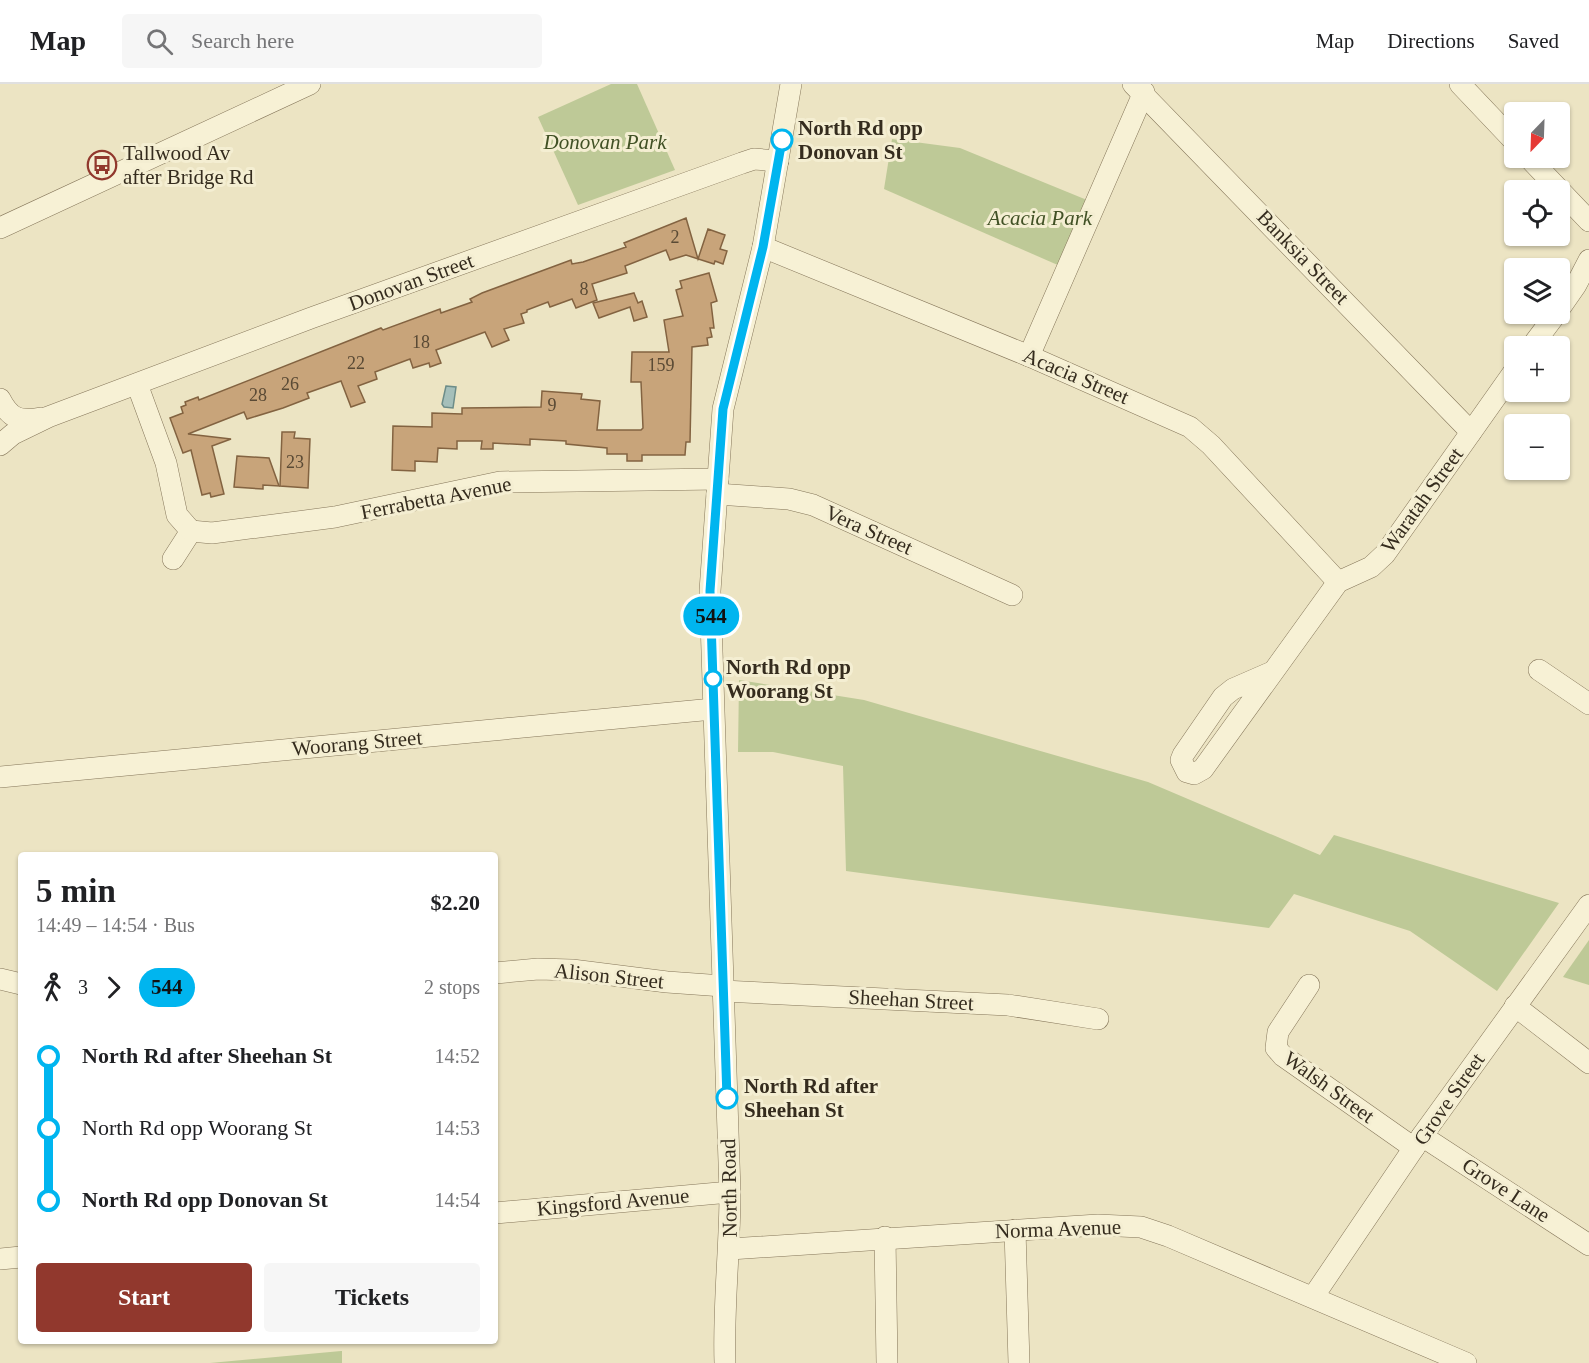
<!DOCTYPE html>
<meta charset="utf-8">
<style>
:root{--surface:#fff;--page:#f6f6f6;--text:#202124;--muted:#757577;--line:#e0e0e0;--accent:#91382d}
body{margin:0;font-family:Georgia,serif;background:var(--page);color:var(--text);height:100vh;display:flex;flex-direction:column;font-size:22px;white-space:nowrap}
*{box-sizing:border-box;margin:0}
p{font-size:20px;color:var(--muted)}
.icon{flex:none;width:33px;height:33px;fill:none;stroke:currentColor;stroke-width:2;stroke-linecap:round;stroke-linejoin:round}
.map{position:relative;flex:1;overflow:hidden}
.panel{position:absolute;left:18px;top:768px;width:480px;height:492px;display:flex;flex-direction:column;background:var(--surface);border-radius:6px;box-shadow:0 2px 4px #0004}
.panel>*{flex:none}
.badge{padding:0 12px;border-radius:20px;font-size:21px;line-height:39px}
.needle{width:39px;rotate:203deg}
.controls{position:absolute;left:1504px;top:18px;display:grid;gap:12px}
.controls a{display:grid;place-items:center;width:66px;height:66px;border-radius:6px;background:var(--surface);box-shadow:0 2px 4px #0004;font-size:30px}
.map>.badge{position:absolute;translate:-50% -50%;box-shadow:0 0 0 3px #fff}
.legs{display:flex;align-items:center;gap:9px;height:66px;padding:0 18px;font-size:20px}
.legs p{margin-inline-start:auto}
.overview{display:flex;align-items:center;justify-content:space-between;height:102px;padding:0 18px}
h1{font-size:33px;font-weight:800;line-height:45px}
.action{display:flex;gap:12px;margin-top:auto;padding:12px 18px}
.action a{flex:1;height:69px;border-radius:6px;background:var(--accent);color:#fff;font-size:24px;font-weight:800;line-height:69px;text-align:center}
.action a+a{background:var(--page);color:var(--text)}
ul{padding:0 18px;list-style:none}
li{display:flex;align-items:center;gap:21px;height:72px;font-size:22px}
li i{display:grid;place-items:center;width:9px;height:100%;margin:0 8px;background:currentColor}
li i::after{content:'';width:15px;height:15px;margin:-8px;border:4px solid;border-radius:50%;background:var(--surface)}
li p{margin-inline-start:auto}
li:first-child i{background:linear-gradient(#0000 50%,currentColor 0)}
li:last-child i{background:linear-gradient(currentColor 50%,#0000 0)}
header{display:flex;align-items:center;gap:36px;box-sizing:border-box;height:84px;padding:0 30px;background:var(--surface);border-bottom:2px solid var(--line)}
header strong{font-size:28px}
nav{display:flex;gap:33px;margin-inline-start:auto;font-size:21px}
.search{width:420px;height:54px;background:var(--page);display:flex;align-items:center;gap:15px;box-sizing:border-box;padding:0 21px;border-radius:6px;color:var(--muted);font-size:22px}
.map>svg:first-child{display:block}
</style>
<header>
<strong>Map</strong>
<div class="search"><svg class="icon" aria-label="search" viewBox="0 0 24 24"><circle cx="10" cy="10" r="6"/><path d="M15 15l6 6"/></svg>Search here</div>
<nav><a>Map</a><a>Directions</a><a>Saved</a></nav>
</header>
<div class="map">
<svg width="1589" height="1279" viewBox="0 0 1589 1279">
<rect width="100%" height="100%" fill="#ece4c3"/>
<g fill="#bec997">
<path d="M611 0H637L675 86 578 121 538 33Z"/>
<path d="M892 55 960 64 1087 116 1060 182 884 105Z"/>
<path d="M739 596 864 616 1148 698 1320 771 1334 751 1559 819 1497 907 1410 847 1294 810 1269 844 846 787 843 682 773 668H738Z"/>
<path d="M1589 856V901L1563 893Z"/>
<path d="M342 1267V1279H210L341 1267Z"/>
</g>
<path fill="#a5bfba" stroke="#6c8c88" stroke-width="1.5" d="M446 302 456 303 453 324 444 323 442 320Z"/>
<g fill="#c8a47a" stroke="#836341" stroke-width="1.5">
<path d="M686 134 698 175 708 145 725 151 720 165 727 167 723 180 715 177 714 180 686 171 670 176 666 166 625 182 627 189 592 200 597 216 576 224 572 215 550 223 548 218 527 226V228L521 230 524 239 504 245 509 256 492 263 485 248 436 266 441 279 430 283 429 279 413 284 410 275 375 288 377 295 358 302 365 318 351 323 341 297 307 309 309 314 283 324 247 335 244 328 188 350 231 355 212 362 224 410 211 413 210 409 202 411 191 366 183 369 170 334 183 329 181 323 186 321 185 318 198 313 199 316 381 244 383 246 440 225 441 229 472 218 470 215 482 209 571 176 572 180 583 178 626 163 624 159Z"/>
<path d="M709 189 717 217 711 219 714 244H710L712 253 707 254 708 261 692 263 690 358H686L685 371H642V377H627V370H607V364L566 360V357L530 355V361L493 359V365H481L482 357H457V365L438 364 437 378 415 377V387L392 386 393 342 432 343V329L462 330V324L541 323 542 307 582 310 581 315 600 317 597 346H641L643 344 641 298H631L632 268H669L664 236 683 232 676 206 682 204 680 197Z"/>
<path d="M634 209 638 219 642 217 647 233 634 237 630 223 599 234 593 219Z"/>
<path d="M282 348H295L294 354 310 355 308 404 280 402Z"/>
<path d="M237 372 269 374 279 402 263 401V405L234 403Z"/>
</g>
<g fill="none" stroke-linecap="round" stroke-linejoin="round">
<g stroke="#85765a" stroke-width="22">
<g id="minor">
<path d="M1133 0 1471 348"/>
<path d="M1460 0 1515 58"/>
<path d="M1529 74 1589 137"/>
<path d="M0 144 310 0"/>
<path d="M763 163 1029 272 1190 343 1211 361 1338 498"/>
<path d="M1560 224 1576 201 1589 176"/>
<path d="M1532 262 1556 230"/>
<path d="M1029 272 1144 8"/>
<path d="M137 300 166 379 177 431 191 447 173 475"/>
<path d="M0 315C10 335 20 338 41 334"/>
<path d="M0 361 13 350 48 333 311 234 742 79 754 75 778 77"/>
<path d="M717 410 789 415 813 421 1012 511"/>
<path d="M191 447 212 449 335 433 500 398 718 395"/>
<path d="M1539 586 1589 620"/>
<path d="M1272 588 1233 605 1223 613 1183 671 1181 676 1187 688 1194 690 1203 685 1338 498 1371 483 1385 470 1515 286"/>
<path d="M0 693 713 625"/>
<path d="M495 889 538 885 572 886 667 898 723 902"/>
<path d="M0 895 21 900"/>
<path d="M1309 901 1278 948 1276 964 1283 972 1414 1064"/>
<path d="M723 907 1008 921 1098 935"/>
<path d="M1515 922 1589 979"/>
<path d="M1422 1052 1589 1161"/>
<path d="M495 1129 730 1108"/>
<path d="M1015 1146 1019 1279"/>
<path d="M885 1153 887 1279"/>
<path d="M730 1165 1098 1141 1141 1143 1168 1152 1466 1279"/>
<path d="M0 1175 21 1173"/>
<path d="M1313 1213 1422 1052 1589 821"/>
<path d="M725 1279C723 1222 730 1165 730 1108L710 507 723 325 763 163 791 0"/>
</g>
</g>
<use href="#minor" stroke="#f7f1d5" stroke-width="21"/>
</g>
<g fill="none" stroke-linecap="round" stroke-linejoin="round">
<g stroke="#fff" stroke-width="14">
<path id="line-1" d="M727 1014 710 507 723 325 763 163 782 56"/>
</g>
<use href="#line-1" stroke="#00b5ef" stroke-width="9"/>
</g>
<defs>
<g id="bus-ring" transform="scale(1.5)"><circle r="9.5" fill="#f4eed2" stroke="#91382d" stroke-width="1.5"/><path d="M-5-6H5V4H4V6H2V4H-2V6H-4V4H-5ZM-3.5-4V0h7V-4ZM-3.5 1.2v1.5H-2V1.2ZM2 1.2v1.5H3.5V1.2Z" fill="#91382d"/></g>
</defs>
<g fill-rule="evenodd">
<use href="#bus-ring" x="102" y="81"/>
</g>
<g fill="#fff" stroke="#00b5ef" stroke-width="3">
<circle cx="782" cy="56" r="10"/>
<circle cx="713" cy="595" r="8"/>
<circle cx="727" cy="1014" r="10"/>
</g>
<g text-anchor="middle" stroke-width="6" stroke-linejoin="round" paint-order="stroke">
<g font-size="18" fill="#5a4a35">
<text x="675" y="159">2</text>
<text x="584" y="211">8</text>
<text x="421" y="264">18</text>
<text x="356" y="285">22</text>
<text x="661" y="287">159</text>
<text x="290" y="306">26</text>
<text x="258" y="317">28</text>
<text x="552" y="327">9</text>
<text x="295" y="384">23</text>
</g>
<g font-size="21" font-weight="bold" fill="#352c1e" stroke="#f4eed2" text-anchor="start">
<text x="798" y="51">North Rd opp<tspan x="798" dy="24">Donovan St</tspan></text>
<text x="726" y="590">North Rd opp<tspan x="726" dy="24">Woorang St</tspan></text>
<text x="744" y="1009">North Rd after<tspan x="744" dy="24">Sheehan St</tspan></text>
</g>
<g font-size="21" font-style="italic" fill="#415125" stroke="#f4eed2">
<text x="605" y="65">Donovan Park</text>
<text x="1040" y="141">Acacia Park</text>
</g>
<g font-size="21" fill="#352c1e" stroke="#f4eed2" text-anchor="start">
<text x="123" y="76">Tallwood Av<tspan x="123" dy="24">after Bridge Rd</tspan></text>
</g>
<g font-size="21" fill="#352c1e" stroke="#f4eed2">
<text transform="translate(1303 173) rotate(46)" y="7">Banksia Street</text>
<text transform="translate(411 198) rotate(-20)" y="7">Donovan Street</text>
<text transform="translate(1076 292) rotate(23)" y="7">Acacia Street</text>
<text transform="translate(436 414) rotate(-11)" y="7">Ferrabetta Avenue</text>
<text transform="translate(1422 416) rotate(-54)" y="7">Waratah Street</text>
<text transform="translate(869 446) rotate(24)" y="7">Vera Street</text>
<text transform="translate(357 659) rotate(-5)" y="7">Woorang Street</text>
<text transform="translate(609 892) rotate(6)" y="7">Alison Street</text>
<text transform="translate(911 916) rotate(3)" y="7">Sheehan Street</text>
<text transform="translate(1329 1003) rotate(36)" y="7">Walsh Street</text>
<text transform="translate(1449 1015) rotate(-55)" y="7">Grove Street</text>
<text transform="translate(729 1104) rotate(-91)" y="7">North Road</text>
<text transform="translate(1506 1106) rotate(33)" y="7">Grove Lane</text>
<text transform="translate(613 1118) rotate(-5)" y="7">Kingsford Avenue</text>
<text transform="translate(1058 1145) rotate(-2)" y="7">Norma Avenue</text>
</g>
</g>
</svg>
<div class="controls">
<a><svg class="needle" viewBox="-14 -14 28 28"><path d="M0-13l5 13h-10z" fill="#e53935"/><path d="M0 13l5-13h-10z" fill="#757577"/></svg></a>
<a><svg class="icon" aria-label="locate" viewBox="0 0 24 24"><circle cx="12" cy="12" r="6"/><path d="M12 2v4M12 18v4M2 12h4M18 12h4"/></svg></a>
<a><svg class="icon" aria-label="layers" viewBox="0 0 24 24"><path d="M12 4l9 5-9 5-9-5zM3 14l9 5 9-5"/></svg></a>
<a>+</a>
<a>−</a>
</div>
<b class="badge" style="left:711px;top:532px;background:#00b5ef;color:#111">544</b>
<section class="panel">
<div class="overview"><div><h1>5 min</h1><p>14:49 – 14:54 · Bus</p></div><b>$2.20</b></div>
<div class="legs"><svg class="icon" aria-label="walk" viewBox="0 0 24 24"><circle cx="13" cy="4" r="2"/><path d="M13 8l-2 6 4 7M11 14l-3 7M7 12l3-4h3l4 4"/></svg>3<svg class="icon" aria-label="forward" viewBox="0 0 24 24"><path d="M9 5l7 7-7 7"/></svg><b class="badge" style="background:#00b5ef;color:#111">544</b><p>2 stops</p></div>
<ul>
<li><i style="color:#00b5ef"></i><b>North Rd after Sheehan St</b><p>14:52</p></li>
<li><i style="color:#00b5ef"></i><span>North Rd opp Woorang St</span><p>14:53</p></li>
<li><i style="color:#00b5ef"></i><b>North Rd opp Donovan St</b><p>14:54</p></li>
</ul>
<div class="action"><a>Start</a><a>Tickets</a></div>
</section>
</div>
